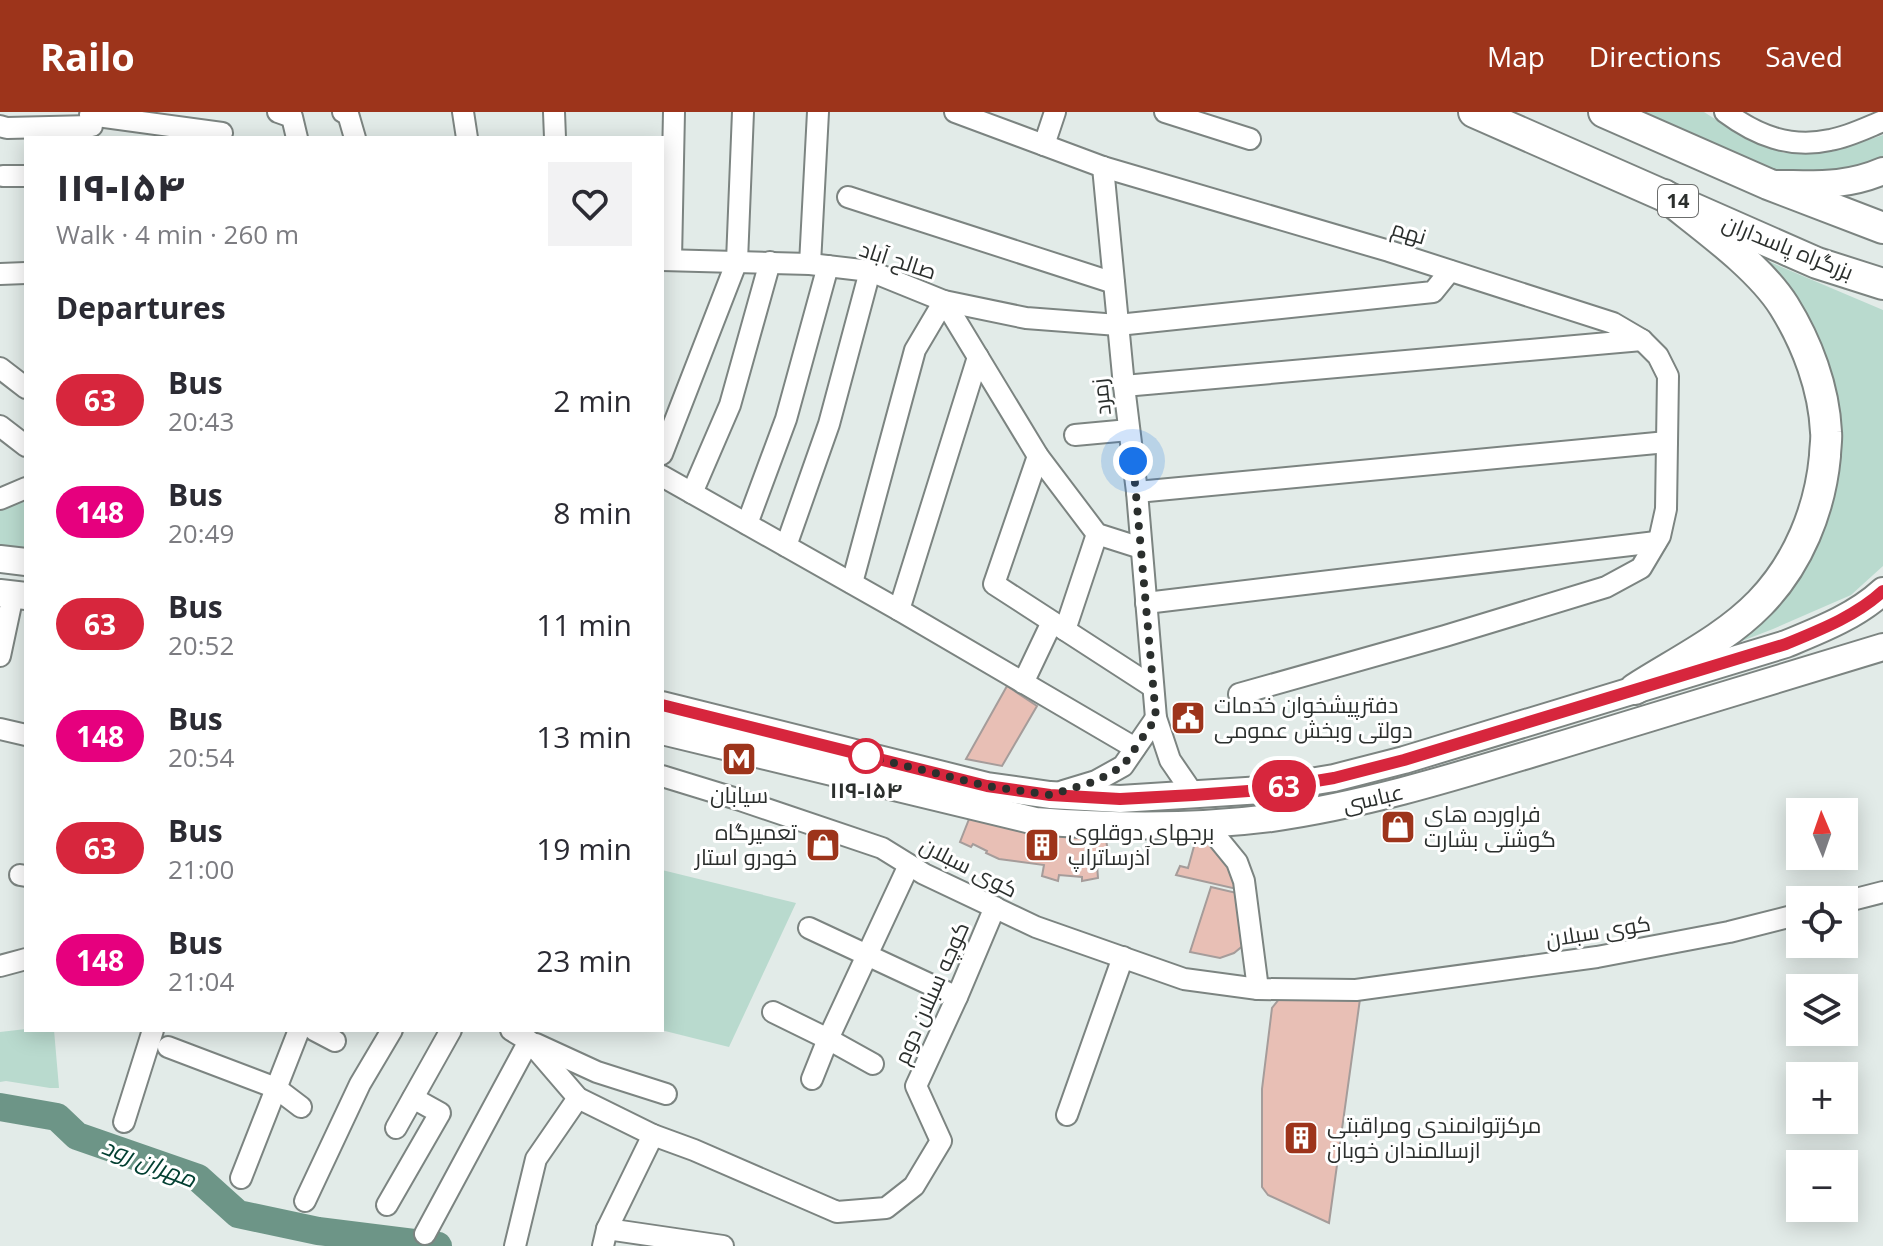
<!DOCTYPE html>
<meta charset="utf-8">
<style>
:root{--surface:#fff;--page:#f2f2f3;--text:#2b2b33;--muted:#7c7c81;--accent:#9d341b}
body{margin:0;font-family:"Open Sans",Cairo,sans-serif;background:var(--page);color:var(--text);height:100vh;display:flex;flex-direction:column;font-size:30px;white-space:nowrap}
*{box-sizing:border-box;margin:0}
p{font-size:26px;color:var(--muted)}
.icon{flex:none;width:44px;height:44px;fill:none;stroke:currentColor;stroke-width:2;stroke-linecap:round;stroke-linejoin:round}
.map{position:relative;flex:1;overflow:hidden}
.panel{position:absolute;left:24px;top:24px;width:640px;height:896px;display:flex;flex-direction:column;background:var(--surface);border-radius:0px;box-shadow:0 4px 20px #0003}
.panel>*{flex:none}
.badge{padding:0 16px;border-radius:26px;font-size:28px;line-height:52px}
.needle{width:52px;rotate:358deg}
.tools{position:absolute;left:1786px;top:686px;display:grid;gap:16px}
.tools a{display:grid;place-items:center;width:72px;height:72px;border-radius:0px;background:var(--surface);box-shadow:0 4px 20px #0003;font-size:40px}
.you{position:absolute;width:40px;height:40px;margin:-20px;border:6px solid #fff;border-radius:50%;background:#1a73e8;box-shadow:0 0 0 12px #1a73e833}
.map>.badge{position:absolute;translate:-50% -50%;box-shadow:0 0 0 4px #fff}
h2{padding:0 32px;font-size:30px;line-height:72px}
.round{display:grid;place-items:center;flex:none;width:84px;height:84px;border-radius:0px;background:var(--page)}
.overview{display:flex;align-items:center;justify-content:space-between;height:136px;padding:0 32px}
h1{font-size:38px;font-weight:800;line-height:60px}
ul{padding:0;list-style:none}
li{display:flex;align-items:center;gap:24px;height:112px;padding:0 32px}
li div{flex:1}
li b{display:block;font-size:30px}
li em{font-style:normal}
li .badge{min-width:88px;font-weight:700;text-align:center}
header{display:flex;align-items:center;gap:48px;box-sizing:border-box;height:112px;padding:0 40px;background:var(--accent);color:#fff}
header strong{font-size:38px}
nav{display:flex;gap:44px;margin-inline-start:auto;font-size:28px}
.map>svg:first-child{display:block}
</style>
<header>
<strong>Railo</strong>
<nav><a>Map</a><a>Directions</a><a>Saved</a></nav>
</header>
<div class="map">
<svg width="1883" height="1134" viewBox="0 0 1883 1134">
<rect width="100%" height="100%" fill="#e2ebe8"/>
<g fill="#b9dace">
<path d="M1630 0H1704L1748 28 1784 41 1837 38 1883 23V44L1836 63 1799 64 1759 53Z"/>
<path d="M1763 147 1883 198V454L1851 483 1773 517 1729 534 1814 433 1831 398 1837 334 1826 251 1803 194Z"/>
<path d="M26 386V440L0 437V397Z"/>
<path d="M662 758 796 791 729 935 661 918Z"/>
<path d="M26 917 54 918 59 976H50L6 969 0 970V920Z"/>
</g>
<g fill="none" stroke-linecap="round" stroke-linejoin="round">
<path stroke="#6d9587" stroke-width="28" d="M0 995 57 1005 77 1024 198 1066 238 1102 318 1119 438 1134"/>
</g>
<g fill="#e8bfb5" stroke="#a59c9a" stroke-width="2">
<path d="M1007 574 1037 594 1002 654 966 647Z"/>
<path d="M973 697 1104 715 1110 752 1097 753 1098 766 1082 769V765L1059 763 1058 769 1042 764 1044 753 999 747 986 741 987 739 973 732 971 735 960 730Z"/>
<path d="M1196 727 1207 729 1233 752 1241 778 1176 763 1180 754 1188 756Z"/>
<path d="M1211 775 1241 782 1245 832 1234 841 1220 846 1190 840Z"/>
<path d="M1280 886 1360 887 1329 1111 1268 1083 1262 1075V977L1272 896Z"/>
</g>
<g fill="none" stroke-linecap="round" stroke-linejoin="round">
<g stroke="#7c8481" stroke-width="24">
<g id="minor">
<path d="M278 0 292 5 297 26"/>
<path d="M343 0 348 2 355 26"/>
<path d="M463 0 467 26"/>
<path d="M554 0 555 26"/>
<path d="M955 0 1103 55 1389 139 1613 211 1642 228 1658 244 1668 264 1666 397 1660 424 1641 456 1606 475 1445 524 1239 582"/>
<path d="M1165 0 1250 27"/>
<path d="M1725 0C1756 23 1790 37 1830 28 1848 25 1866 16 1883 9"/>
<path d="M90 3 222 21"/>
<path d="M0 14 7 16 92 14"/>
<path d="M1044 33 1055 0"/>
<path d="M1103 55 1124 274 1137 380 1156 606 1170 648 1194 683"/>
<path d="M3 64H26"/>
<path d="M848 85 1114 171"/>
<path d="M662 148 810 152 870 159 944 189 1026 206 1118 213 1433 180 1450 159"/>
<path d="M671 148 674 0"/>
<path d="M810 152 818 0"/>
<path d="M0 162 26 161"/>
<path d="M0 256 26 276"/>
<path d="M1124 274 1642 228"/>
<path d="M0 314 26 334"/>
<path d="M1075 323 1129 318"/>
<path d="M662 342 737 149 743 0"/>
<path d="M1038 344 994 472 1153 575"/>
<path d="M662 364 899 498 1135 636"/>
<path d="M1137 380 1667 330"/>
<path d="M692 381 730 293 770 150"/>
<path d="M0 387 26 376"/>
<path d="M747 412 786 307 828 154"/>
<path d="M786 434 829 312 870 159"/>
<path d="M852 471 915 238 944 189 1038 344 1097 422 1141 436"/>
<path d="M1146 491 1656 430"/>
<path d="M899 498 978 245"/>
<path d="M1065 518 1097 422"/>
<path d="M0 544 13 483"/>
<path d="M1023 571 1052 510"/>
<path d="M0 617 26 623"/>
<path d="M662 664 737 687 882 736 924 762 1036 815 1184 867 1258 877 1356 878 1597 845 1729 820 1800 802"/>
<path d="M1063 679 1096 669 1123 654 1156 606"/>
<path d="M1206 712 1237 750 1244 769 1258 877"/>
<path d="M20 763 26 764"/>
<path d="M1844 790 1883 780"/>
<path d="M809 816 957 885"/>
<path d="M0 854 26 847"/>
<path d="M773 900 828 927 873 952"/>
<path d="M314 918 335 929"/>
<path d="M511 918 529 929 578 986 653 1023 694 1038 837 1100 886 1096 914 1074 941 1029 916 974 957 885 995 795"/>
<path d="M536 932 597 960 666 982"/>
<path d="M168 935 276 976 301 995"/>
<path d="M812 967 828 927 909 753"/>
<path d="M1067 1003 1123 845"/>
<path d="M124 1010 153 918"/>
<path d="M396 1016 451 918"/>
<path d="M241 1066 299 918"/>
<path d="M305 1089 360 972 392 918"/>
<path d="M387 1093 440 1001 413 986"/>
<path d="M607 1117 723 1134"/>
<path d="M425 1122 529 929"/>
<path d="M515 1134 536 1047 578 986"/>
<path d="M603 1134 607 1117 653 1023"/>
</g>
</g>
<g stroke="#7c8481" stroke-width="30">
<g id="major">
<path d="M1777 72C1816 72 1846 75 1883 59"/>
<path d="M0 447 26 450"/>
<path d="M0 481 26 484"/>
<path d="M662 593 987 674 1050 683 1120 687 1262 678 1334 666 1404 648 1786 532C1820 518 1856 504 1883 479"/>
<path d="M662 619 1035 709C1113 715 1193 716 1271 706 1371 692 1467 661 1564 632 1670 600 1777 567 1883 535"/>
</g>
</g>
<g stroke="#7c8481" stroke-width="34">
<g id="highway">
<path d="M1474 0 1817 151 1883 172"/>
<path d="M1604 0 1768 72 1883 116"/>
<path d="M1635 577C1677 550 1725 527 1760 491 1798 452 1820 398 1825 344 1825 336 1827 327 1826 320 1824 276 1807 231 1784 194 1758 153 1702 114 1664 83"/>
</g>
</g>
<use href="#minor" stroke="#fff" stroke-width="20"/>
<use href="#major" stroke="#fff" stroke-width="26"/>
<use href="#highway" stroke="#fff" stroke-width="30"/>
</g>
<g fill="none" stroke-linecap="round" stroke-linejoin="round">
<g stroke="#fff" stroke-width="18">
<path id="line" d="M662 593 987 674 1050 683 1120 687 1194 683 1262 678 1334 666 1404 648 1786 532C1820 518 1856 504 1883 479"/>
</g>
<use href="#line" stroke="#d7263d" stroke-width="12"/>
<path stroke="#2b2f2d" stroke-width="8" stroke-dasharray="0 14.4" d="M866 644 987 674 1050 683 1096 669 1123 654 1156 606 1133 349"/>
</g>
<defs>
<g id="civic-square" transform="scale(1.8)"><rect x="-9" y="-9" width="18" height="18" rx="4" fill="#9d341b" stroke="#fff"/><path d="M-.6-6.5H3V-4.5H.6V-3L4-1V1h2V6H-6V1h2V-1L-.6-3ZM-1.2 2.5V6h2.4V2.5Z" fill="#fff"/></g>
<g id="metro-square" transform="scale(1.8)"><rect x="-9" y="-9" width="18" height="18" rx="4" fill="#9d341b" stroke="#fff"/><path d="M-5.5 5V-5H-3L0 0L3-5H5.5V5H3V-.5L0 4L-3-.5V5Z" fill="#fff"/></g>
<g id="shop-square" transform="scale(1.8)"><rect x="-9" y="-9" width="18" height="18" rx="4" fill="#9d341b" stroke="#fff"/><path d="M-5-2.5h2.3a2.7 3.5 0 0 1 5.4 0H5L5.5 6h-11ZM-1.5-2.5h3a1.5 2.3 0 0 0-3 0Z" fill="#fff"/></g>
<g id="building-square" transform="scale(1.8)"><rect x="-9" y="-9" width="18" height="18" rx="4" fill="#9d341b" stroke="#fff"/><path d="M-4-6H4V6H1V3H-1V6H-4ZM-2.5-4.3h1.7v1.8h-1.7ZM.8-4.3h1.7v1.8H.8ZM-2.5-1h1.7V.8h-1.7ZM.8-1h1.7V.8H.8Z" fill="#fff"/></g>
</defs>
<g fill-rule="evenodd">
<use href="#civic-square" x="1188" y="606"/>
<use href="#metro-square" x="739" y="647"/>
<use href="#shop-square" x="1398" y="715"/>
<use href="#shop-square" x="823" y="733"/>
<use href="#building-square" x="1042" y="733"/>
<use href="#building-square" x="1301" y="1026"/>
</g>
<circle fill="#fff" stroke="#d7263d" stroke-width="4" cx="866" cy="644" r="16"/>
<g text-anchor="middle" stroke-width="6" stroke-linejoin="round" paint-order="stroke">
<rect fill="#fff" stroke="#6b6d6c" stroke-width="2" x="1658" y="73" width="40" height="32" rx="6"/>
<g font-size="20" font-weight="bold" fill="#2b2f2d">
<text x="1678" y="96">14</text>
</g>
<g font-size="22" fill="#2b2f2d" stroke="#fff">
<text transform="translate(1409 120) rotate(17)" y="8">نهم</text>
<text transform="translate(1788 135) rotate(22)" y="8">بزرگراه پاسداران</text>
<text transform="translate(898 148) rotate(18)" y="8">صالح آباد</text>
<text transform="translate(1101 285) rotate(-96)" y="8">زمرد</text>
<text transform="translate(1373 686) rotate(-13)" y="8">عباسى</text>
<text transform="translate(969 755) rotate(27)" y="8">کوی سبلان</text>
<text transform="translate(1598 819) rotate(-9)" y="8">کوی سبلان</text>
<text transform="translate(931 881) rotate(-66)" y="8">کوچه سبلان دوم</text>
</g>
<g font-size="22" fill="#2b2f2d" stroke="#fff" text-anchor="start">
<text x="1214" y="601">دفترپیشخوان خدمات<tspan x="1214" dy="25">دولتی وبخش عمومی</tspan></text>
<text x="739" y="691" text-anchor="middle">سیابان</text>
<text x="1424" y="710">فراورده های<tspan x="1424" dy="25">گوشتی بشارت</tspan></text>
<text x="797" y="728" text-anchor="end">تعمیرگاه<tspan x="797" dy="25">خودرو استار</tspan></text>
<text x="1068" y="728">برجهای دوقلوی<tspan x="1068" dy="25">آذرساتراپ</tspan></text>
<text x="1327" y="1021">مرکزتوانمندی ومراقبتی<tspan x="1327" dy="25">ازسالمندان خوبان</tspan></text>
</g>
<g font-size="22" font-weight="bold" fill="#2b2f2d" stroke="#fff">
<text x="866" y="686">۱۱۹-۱۵۴</text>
</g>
<g font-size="24" font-style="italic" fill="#034032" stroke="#fff">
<text transform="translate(149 1051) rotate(21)" y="8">مهران رود</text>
</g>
</g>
</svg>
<div class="tools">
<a><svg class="needle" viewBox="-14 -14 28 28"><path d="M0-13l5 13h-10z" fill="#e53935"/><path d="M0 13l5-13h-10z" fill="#7c7c81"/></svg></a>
<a><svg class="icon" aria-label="locate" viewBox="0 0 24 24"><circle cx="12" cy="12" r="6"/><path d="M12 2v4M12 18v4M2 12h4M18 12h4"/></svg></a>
<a><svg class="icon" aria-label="layers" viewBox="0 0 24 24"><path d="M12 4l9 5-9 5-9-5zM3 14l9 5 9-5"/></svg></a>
<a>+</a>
<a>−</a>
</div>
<div class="you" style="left:1133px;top:349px"></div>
<b class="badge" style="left:1284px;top:674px;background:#d7263d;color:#fff">63</b>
<section class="panel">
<div class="overview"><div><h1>۱۱۹-۱۵۴</h1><p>Walk · 4 min · 260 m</p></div><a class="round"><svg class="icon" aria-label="heart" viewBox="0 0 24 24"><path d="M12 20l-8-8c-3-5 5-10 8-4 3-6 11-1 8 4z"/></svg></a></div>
<h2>Departures</h2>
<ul>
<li><span class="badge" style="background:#d7263d;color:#fff">63</span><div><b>Bus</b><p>20:43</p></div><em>2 min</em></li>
<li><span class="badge" style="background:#e6007e;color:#fff">148</span><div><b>Bus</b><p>20:49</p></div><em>8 min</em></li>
<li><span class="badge" style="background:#d7263d;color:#fff">63</span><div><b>Bus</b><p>20:52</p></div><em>11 min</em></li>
<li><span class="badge" style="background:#e6007e;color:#fff">148</span><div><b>Bus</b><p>20:54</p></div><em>13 min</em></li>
<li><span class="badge" style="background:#d7263d;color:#fff">63</span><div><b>Bus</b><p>21:00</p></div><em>19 min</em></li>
<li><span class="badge" style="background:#e6007e;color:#fff">148</span><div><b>Bus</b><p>21:04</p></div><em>23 min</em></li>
</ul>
</section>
</div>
